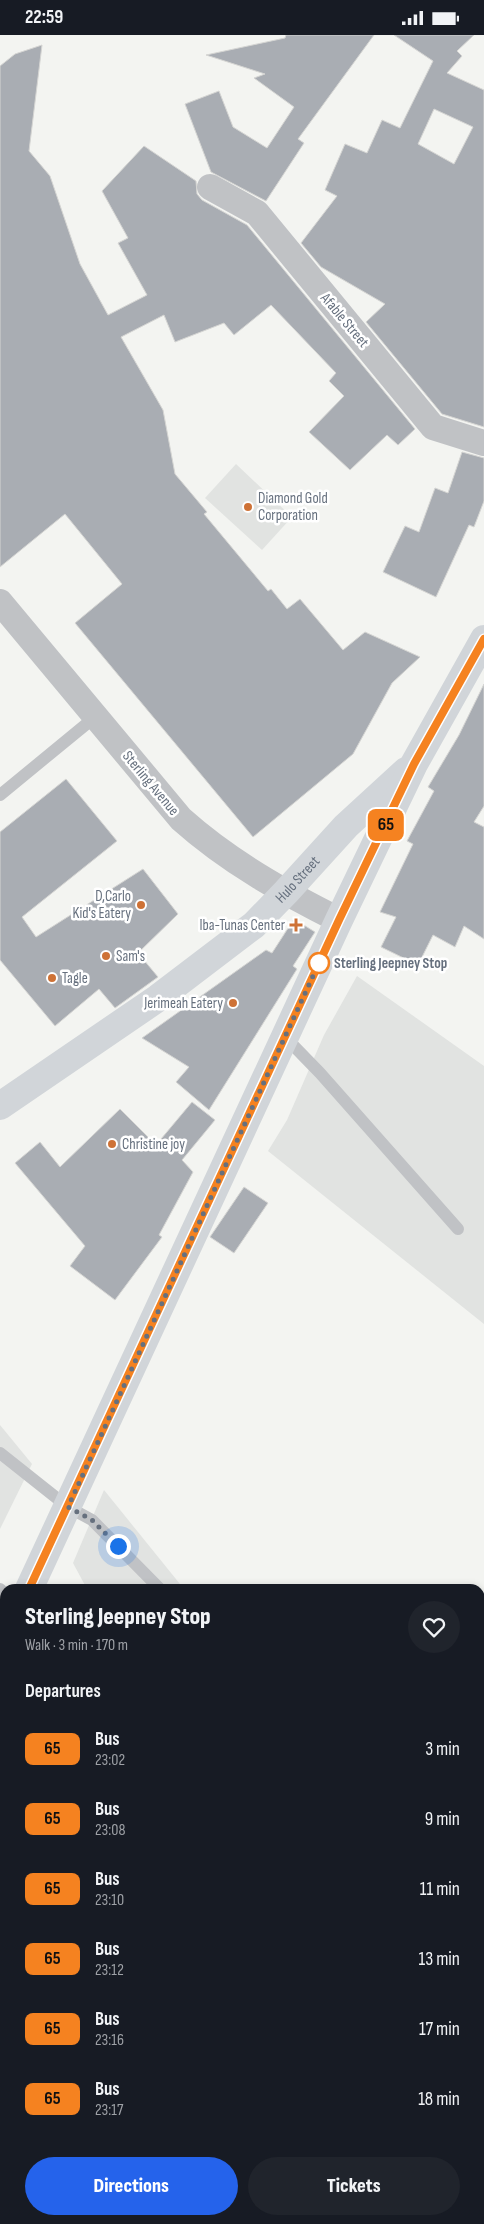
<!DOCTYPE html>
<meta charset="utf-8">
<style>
:root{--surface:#171b24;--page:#20242c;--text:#f1f3f6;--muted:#9ea1a6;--accent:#2563eb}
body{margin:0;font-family:"Sofia Sans Condensed",sans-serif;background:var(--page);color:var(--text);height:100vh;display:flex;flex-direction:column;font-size:19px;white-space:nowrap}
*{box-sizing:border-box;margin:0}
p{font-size:16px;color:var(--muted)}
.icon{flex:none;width:28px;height:28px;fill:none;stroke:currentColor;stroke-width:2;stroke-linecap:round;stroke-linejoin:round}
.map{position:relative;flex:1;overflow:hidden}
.sheet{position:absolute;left:0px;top:1549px;width:485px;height:641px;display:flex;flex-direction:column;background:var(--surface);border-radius:15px 15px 0 0;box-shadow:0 2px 8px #0003}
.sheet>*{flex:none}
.badge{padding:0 10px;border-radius:8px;font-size:18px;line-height:32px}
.you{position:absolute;width:25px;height:25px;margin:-12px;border:4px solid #fff;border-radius:50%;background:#1a73e8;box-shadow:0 0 0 8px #1a73e833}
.map>.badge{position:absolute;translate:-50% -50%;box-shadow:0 0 0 2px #fff}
h2{padding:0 25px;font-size:19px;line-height:45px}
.round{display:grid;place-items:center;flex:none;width:52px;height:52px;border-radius:26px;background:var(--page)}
.overview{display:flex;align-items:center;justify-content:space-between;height:85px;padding:0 25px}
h1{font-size:24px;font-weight:800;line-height:38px}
.button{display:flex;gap:10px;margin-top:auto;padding:10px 25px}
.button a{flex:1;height:58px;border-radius:30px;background:var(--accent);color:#fff;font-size:20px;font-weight:800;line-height:58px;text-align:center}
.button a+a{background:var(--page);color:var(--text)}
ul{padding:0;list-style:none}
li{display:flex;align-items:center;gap:15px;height:70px;padding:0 25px}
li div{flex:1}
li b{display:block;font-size:19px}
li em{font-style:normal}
li .badge{min-width:55px;font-weight:700;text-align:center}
.status{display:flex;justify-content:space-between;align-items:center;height:35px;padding:0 25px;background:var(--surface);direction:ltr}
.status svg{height:14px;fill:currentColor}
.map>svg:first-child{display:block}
</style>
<div class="status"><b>22:59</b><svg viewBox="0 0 49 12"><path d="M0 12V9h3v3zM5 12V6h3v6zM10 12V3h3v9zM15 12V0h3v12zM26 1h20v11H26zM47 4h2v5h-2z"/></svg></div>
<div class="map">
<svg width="484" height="2189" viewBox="0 0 484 2189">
<rect width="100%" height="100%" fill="#f3f4f1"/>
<g fill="#e1e3e1">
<path d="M236 429 292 482 262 515 205 463Z"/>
<path d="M357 941 484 1031V1289L268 1116 287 1085 324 1000Z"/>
<path d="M0 1390 32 1429 0 1494Z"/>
<path d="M104 1455 184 1554H87L73 1528Z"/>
<path d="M480 1675 484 1681V2189H0V1810L5 1813V2185H480Z"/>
</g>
<g fill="#a9adb3" stroke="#d5d5d3" fill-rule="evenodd">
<path d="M286 0H374L298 104 304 108 266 166 211 137 185 69 219 56 233 92 267 113 294 72 254 43 265 39 206 20 285 3Z"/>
<path d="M394 0H474L457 16 462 21 447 38 484 55V392L442 379 366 287 385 269 321 232 301 208 337 161 325 155 345 109 367 118 382 85 400 93 433 26ZM434 74 473 92 454 129 418 109Z"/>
<path d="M42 10 29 116 50 141 80 229 108 280 147 260 118 208 128 203 102 156 144 111 196 146 197 159 202 165 247 190 415 394 398 410 387 400 350 435 309 397 344 361 329 346 336 338 271 270 234 300 224 288 175 307 164 280 121 302 163 375 175 439 207 477 204 479 268 556 271 554 287 574 300 564 343 615 365 597 420 622 392 648 353 719 253 802 75 588 122 549 65 479 0 532V31L15 19Z"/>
<path d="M462 417 484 423V466L474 492 469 490 436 562 383 537 405 491 419 497 435 453 448 458Z"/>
<path d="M484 649V771L474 787 484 792V904L464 891 455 912 433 900 418 930 381 912 396 882 380 877 413 809 407 806 434 756 428 752 459 700Z"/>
<path d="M66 744 117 806 22 882 36 902 143 834 178 879 138 918 158 942 115 973 99 954 55 991 0 925V797Z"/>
<path d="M294 884 315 897 293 931 297 934 209 1075 176 1047 189 1032 142 1003 266 915 272 918Z"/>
<path d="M192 1067 215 1085 182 1125 193 1137 159 1200 162 1202 115 1265 70 1231 85 1211 15 1128 40 1107 60 1132 120 1074 156 1110Z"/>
<path d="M244 1152 268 1168 234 1218 210 1202Z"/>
</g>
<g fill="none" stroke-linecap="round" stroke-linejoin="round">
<g stroke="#c0c2c5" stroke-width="12">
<path d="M0 760 95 682"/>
<path d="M285 1002 320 1038 458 1194"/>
<path d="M0 1418 68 1472 92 1485 160 1554"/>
<path d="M0 1554 5 1559"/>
<path d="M480 1783 484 1780"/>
<path d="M0 1848 5 1855"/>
<path d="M203 2185 205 2189"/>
</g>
<g stroke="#c0c2c5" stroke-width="26">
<path d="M210 152 257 178 433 392 484 408"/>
<path d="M0 567 181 784C228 826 283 857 339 885"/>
</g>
<g stroke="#d1d5d9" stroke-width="28">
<path id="s1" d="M0 1071 158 963 254 890 286 857 346 791 406 736"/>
<path d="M29 1554 339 885 414 729 484 604"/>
<path d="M0 1616 5 1605"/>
</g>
</g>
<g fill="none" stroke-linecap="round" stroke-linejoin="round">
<g stroke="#fff" stroke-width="11">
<path id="line" d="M29 1554 339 885 414 729 484 604"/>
</g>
<use href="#line" stroke="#f58220" stroke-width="8"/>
<path stroke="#66707e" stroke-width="5" stroke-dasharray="0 9" d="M118 1511 92 1485 68 1472 319 928"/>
</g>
<g fill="#ce7236" stroke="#fff" stroke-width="2">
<circle cx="248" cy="472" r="5"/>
<circle cx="141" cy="870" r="5"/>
<path d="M293.5 882.5h5v5h5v5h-5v5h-5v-5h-5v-5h5z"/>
<circle cx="106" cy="921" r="5"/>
<circle cx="52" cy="943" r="5"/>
<circle cx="233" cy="968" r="5"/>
<circle cx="112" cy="1109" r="5"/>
</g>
<circle fill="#fff" stroke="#f58220" stroke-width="2.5" cx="319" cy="928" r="10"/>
<g text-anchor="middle" stroke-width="5" stroke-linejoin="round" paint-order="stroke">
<g font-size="15" fill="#66707e" stroke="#fff">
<text transform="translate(345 285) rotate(50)" y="5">Afable Street</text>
<text transform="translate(151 748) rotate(50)" y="5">Sterling Avenue</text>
<text dy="5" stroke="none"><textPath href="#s1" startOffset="375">Hulo Street</textPath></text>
</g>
<g font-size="15" fill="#66707e" stroke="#fff" text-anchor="start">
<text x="258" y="468">Diamond Gold<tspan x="258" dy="17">Corporation</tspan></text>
<text x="131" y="866" text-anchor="end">D,Carlo<tspan x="131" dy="17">Kid's Eatery</tspan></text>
<text x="285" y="895" text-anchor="end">Iba-Tunas Center</text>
<text x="116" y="926">Sam's</text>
<text x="62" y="948">Tagle</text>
<text x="223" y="973" text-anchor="end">Jerimeah Eatery</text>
<text x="122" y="1114">Christine joy</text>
</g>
<g font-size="15" font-weight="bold" fill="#66707e" stroke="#fff" text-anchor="start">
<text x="334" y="933">Sterling Jeepney Stop</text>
</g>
</g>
</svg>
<div class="you" style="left:118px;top:1511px"></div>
<b class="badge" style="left:386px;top:790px;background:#f58220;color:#111">65</b>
<section class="sheet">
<div class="overview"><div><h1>Sterling Jeepney Stop</h1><p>Walk · 3 min · 170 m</p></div><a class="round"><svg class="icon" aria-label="heart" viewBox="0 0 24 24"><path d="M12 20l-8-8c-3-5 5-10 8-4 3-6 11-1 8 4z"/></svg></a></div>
<h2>Departures</h2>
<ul>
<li><span class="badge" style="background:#f58220;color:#111">65</span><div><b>Bus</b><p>23:02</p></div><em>3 min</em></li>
<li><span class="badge" style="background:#f58220;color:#111">65</span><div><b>Bus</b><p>23:08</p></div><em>9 min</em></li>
<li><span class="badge" style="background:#f58220;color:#111">65</span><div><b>Bus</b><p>23:10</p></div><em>11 min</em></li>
<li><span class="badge" style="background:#f58220;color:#111">65</span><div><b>Bus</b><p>23:12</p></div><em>13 min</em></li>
<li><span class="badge" style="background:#f58220;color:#111">65</span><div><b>Bus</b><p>23:16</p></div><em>17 min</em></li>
<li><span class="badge" style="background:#f58220;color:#111">65</span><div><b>Bus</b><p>23:17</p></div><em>18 min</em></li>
</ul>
<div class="button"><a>Directions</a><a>Tickets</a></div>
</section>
</div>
